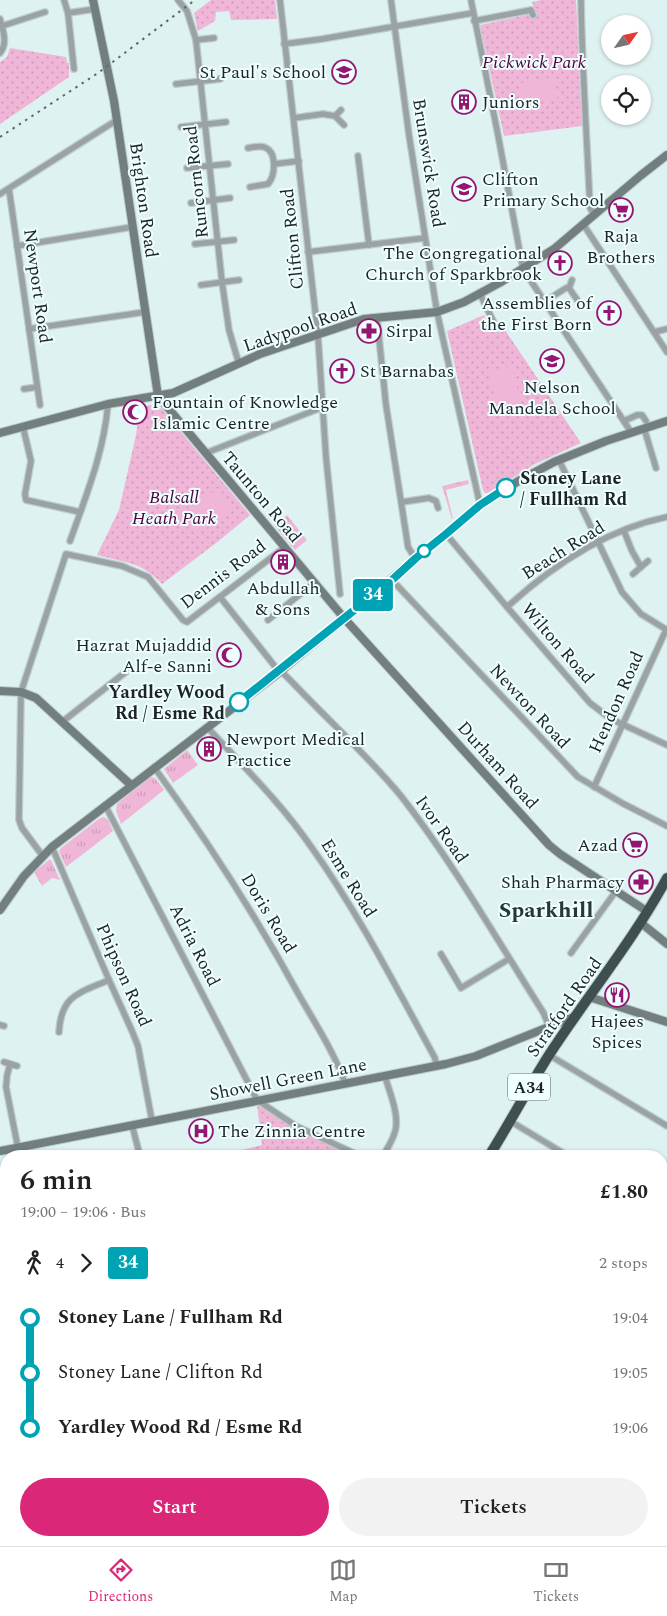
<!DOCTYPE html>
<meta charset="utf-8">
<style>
:root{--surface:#fff;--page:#f2f2f2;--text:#222;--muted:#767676;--line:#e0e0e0;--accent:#db2777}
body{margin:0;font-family:Spectral,serif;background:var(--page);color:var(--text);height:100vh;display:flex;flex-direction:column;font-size:19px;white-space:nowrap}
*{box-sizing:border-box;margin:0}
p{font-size:16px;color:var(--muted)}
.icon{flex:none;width:28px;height:28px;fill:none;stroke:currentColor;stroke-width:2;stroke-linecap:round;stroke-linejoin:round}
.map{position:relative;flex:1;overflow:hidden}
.sheet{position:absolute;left:0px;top:1150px;width:668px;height:396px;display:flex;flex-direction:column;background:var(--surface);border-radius:20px 20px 0 0;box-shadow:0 1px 4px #0004}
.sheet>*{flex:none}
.badge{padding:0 10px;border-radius:4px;font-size:18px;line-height:32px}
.needle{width:32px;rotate:56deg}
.controls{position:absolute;left:601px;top:15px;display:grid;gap:10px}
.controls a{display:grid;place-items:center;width:50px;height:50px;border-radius:50%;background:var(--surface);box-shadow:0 1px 4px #0004;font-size:25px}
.map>.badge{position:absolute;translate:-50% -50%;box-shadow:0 0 0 2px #fff}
.legs{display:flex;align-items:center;gap:8px;height:55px;padding:0 20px;font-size:16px}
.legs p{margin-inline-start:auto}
.overview{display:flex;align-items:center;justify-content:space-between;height:85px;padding:0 20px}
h1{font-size:28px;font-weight:600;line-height:38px}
.primary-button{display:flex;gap:10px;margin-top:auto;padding:10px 20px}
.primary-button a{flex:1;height:58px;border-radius:30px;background:var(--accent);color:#fff;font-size:20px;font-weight:600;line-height:58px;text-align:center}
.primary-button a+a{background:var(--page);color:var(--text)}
ul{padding:0 20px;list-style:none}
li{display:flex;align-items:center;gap:18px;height:55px;font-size:19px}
li i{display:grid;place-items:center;width:8px;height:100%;margin:0 6px;background:currentColor}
li i::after{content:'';width:12px;height:12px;margin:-6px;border:4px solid;border-radius:50%;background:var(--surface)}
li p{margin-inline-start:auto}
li:first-child i{background:linear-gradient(#0000 50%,currentColor 0)}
li:last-child i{background:linear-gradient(currentColor 50%,#0000 0)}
.tabs{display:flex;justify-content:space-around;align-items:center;height:70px;border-top:1px solid var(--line);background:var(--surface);font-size:14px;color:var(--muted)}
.tabs a{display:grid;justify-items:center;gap:2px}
.tabs .selected{color:var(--accent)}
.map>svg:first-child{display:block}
</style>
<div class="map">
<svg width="667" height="1546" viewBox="0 0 667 1546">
<defs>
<pattern id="grass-tufts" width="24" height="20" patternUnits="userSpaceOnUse" patternTransform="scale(1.25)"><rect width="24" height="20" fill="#efb6d7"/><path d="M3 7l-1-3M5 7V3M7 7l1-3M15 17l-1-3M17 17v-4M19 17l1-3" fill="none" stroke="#cc9cb8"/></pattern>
<pattern id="park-dots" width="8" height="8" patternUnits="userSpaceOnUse" patternTransform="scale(1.25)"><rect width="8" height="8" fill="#efb6d7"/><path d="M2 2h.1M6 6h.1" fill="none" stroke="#cc9cb8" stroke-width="1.8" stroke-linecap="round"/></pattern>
</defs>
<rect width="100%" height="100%" fill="#dff2f2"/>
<g fill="url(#grass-tufts)">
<path d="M468 480 469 484 446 490 453 519H452L442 486Z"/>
<path d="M287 515 307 540 295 550 275 526Z"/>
<path d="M187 750 198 765 173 783 164 769Z"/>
<path d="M150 777 155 778 164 790 121 824 116 811 117 804Z"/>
<path d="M104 817 108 820 113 831 66 867 59 851 61 848 100 818Z"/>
<path d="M49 860H51L60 880 52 878 42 886 34 872Z"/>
</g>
<g fill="url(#park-dots)">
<path d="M211 0H275L277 19 231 20 229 11 216 12 215 21 198 31 194 13Z"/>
<path d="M541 0H576L582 126 504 136 480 25 535 13 532 2Z"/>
<path d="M10 48 66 57 67 63H69V77L0 124V62L7 57Z"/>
<path d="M484 315 492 332 503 327 581 443 535 464 488 493H485L483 490 447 331Z"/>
<path d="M150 405 162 409 250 515 220 540 162 584C141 561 125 563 97 555L119 510 136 435 140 407Z"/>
<path d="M257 1105 338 1150 335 1156H239L238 1151 262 1145Z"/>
<path d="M667 1489V1527L661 1517V1493Z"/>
</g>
<g fill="#efb6d7">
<path d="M554 77 558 98 523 104 520 83Z"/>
<path d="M512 366 522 406 499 412 488 372Z"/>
<path d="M218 488 233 507 200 533 185 514Z"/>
</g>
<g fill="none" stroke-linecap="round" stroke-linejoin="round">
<g stroke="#bccdcd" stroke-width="8">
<g id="street">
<path d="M64 0 68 13 74 69"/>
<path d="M178 0 187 11 196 40 222 282 229 330 239 364"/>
<path d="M280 0 318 336 326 457 340 594"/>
<path d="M391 0 409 135 437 312 480 505"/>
<path d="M471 0 498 135 523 269 631 432"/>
<path d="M581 0C582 69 587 139 590 208L594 214"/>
<path d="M68 13 95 9"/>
<path d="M0 19C3 30 8 44 0 53"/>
<path d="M474 21 531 10 533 15"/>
<path d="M2 26 45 12"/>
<path d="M196 40 214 38"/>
<path d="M284 44 322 39 473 13"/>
<path d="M176 84 220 79"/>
<path d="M335 116 341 110"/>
<path d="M294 118 323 114 335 116 344 125"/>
<path d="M181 127 226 122"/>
<path d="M248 148C253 147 260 146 264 147 278 152 275 176 268 184L250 187"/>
<path d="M358 156 369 245"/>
<path d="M274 164 299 161"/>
<path d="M187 168 228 164"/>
<path d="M9 189 40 405"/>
<path d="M0 194 117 120"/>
<path d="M191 203 230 198"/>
<path d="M583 224 667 352"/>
<path d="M195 244 234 240"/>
<path d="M17 246 132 227"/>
<path d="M308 252 425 238"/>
<path d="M201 285 239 280"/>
<path d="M569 288 572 280"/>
<path d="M480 294 497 329"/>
<path d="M544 302 566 288H569L578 301"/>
<path d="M377 318 386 405 407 540 408 547 415 558"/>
<path d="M29 329 145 312"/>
<path d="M654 332 667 329"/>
<path d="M24 389 37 387"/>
<path d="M624 421 637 415H642L646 421"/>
<path d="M23 427 31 461 25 494 26 500 80 512"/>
<path d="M644 428 656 468"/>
<path d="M206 453 323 407"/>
<path d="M559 460 622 592 641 614 667 630"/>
<path d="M402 502 429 498 436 501 438 508"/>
<path d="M624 531 632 551 641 567 648 561"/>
<path d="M446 534 507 607 590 703 611 719 667 745"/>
<path d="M70 541C86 496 104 452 108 404"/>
<path d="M633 574 641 567"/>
<path d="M392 580 578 777 622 803 667 826"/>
<path d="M220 597 277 669 281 671 293 683C328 720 369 757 401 796 454 864 497 940 543 1012L549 1026"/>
<path d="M507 607C551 567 607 529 667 517"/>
<path d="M268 620 314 583"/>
<path d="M62 722 127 671"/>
<path d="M207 727C243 766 282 804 312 848 359 914 396 987 435 1058L436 1066"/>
<path d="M154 767C207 840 256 916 299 995 315 1023 334 1052 345 1083"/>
<path d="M594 787 666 630"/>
<path d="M105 805 257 1100 296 1126 360 1156"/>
<path d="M52 847 109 980 132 1031 138 1046 152 1121"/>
<path d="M42 855 22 828 19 820 21 692 66 554 122 566 148 577 183 620 187 622 285 547"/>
<path d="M571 953 616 891"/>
<path d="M441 954 461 988 509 959"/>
<path d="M0 1025 4 1026"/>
<path d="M59 1032C61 995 79 993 109 980"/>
<path d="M549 1055 667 1126"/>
<path d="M4 1062 17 1066"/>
<path d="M10 1064 7 1076 6 1087 18 1148"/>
<path d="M510 1121 568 1156"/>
<path d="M132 1125 140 1156"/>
<path d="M383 1156C388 1147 395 1137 396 1127 398 1111 389 1091 385 1076"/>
<path d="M661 1217 667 1224"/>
<path d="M0 1325 6 1326"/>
<path d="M661 1352 667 1347"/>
<path d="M661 1366 667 1373"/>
<path d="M0 1403 6 1404"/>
<path d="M0 1497H6"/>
<path d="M661 1525 667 1536"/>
<path d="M138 1540 149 1546"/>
<path d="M280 1540 286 1546"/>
<path d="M386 1540 390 1546"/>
<path d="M477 1540 481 1546"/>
<path d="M0 1545V1546"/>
<path d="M655 1546 667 1538"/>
</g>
</g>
<g stroke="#bccdcd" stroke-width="10">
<g id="secondary">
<path d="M93 0 114 101 158 396"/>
<path d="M158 396 344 618 549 845 560 854 648 912"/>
<path d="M0 433 108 404 173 393 260 354 364 319 437 312 464 302 501 282 554 249 640 176 667 155"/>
<path d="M0 691 21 692 36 698 131 785"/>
<path d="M0 910 24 876 52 847 281 671 480 505 520 480 554 462 606 441 667 421"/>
<path d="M641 923 667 944"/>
<path d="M589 997 667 1022"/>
<path d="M0 1151 446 1064 476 1056 576 1016"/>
<path d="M661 1487 667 1484"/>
<path d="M568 1546 578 1540"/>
</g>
</g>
<g stroke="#bccdcd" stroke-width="12">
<g id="highway">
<path d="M489 1156C510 1123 528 1088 549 1055 588 995 633 941 667 878"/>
<path d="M316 1546 319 1540"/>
</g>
</g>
<use href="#street" stroke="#9aa2a3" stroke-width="5.5"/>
<use href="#secondary" stroke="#737e7f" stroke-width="8"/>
<use href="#highway" stroke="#3f4f50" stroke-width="10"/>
<path stroke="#5d6869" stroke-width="2" stroke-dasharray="2.5 5" stroke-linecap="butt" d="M0 137 98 73 195 0"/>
</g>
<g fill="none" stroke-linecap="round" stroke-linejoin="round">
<g stroke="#fff" stroke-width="11">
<path id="line-1" d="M239 702 392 580 416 558 446 534 480 505 506 488"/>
</g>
<use href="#line-1" stroke="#00a3b4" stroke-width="8"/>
</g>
<defs>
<g id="school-ring" transform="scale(1.25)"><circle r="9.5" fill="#effeff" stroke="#941670" stroke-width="1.5"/><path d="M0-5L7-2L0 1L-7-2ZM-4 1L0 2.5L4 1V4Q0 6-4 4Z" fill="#941670"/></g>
<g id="building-ring" transform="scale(1.25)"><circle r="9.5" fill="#effeff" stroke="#941670" stroke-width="1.5"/><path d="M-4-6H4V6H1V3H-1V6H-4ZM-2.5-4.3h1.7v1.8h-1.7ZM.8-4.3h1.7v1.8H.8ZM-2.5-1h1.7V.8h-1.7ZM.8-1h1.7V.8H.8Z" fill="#941670"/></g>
<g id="supermarket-ring" transform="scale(1.25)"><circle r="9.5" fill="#effeff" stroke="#941670" stroke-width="1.5"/><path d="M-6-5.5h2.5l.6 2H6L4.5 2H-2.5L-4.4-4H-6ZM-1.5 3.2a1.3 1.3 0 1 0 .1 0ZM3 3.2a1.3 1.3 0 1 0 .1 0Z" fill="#941670"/></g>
<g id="church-ring" transform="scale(1.25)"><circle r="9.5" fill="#effeff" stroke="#941670" stroke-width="1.5"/><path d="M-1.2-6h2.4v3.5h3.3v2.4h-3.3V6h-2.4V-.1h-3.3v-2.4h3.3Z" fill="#941670"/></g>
<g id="pharmacy-ring" transform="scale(1.25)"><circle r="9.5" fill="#effeff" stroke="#941670" stroke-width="1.5"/><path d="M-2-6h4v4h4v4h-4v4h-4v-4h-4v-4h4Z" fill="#941670"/></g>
<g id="mosque-ring" transform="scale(1.25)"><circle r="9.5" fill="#effeff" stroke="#941670" stroke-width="1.5"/><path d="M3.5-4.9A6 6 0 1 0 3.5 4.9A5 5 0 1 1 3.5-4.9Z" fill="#941670"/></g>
<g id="restaurant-ring" transform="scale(1.25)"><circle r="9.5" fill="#effeff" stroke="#941670" stroke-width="1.5"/><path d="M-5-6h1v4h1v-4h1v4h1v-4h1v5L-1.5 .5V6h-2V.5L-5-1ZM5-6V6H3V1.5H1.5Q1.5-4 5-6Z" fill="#941670"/></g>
<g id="hospital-ring" transform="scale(1.25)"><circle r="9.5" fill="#effeff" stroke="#941670" stroke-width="1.5"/><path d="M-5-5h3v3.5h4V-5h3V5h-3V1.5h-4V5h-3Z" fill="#941670"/></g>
</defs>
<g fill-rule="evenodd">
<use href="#school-ring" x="344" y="72"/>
<use href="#building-ring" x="464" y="102"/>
<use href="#school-ring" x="464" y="189"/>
<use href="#supermarket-ring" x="621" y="210"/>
<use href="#church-ring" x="560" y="263"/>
<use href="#church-ring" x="609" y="313"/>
<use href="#pharmacy-ring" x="369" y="331"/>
<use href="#school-ring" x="552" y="361"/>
<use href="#church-ring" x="342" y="371"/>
<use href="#mosque-ring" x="135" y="412"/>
<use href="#building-ring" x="283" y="562"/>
<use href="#mosque-ring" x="229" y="655"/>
<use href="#building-ring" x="209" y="749"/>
<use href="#supermarket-ring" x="635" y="845"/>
<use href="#pharmacy-ring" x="641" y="882"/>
<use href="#restaurant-ring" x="617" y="995"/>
<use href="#hospital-ring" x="201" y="1131"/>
</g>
<g fill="#fff" stroke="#00a3b4" stroke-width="2.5">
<circle cx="506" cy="488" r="9"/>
<circle cx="424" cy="551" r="6"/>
<circle cx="239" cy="702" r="9"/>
</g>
<g text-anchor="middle" stroke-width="4" stroke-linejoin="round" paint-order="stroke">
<rect fill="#effeff" stroke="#5c6566" stroke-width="1" x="508" y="1073.5" width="42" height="27" rx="4"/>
<g font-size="16" font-weight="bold" fill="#1d2425">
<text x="529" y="1093">A34</text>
</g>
<g font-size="18" font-style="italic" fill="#4e0039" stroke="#effeff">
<text x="534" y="68">Pickwick Park</text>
<text x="174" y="503">Balsall<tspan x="174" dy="21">Heath Park</tspan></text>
</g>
<g font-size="18" fill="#1d2425" stroke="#effeff" text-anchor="start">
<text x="326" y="78" text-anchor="end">St Paul's School</text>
<text x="482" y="108">Juniors</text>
<text x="482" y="185">Clifton<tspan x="482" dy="21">Primary School</tspan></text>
<text x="621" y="242" text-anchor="middle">Raja<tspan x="621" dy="21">Brothers</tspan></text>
<text x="542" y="259" text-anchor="end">The Congregational<tspan x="542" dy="21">Church of Sparkbrook</tspan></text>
<text x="592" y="309" text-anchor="end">Assemblies of<tspan x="592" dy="21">the First Born</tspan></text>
<text x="386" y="337">Sirpal</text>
<text x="360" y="377">St Barnabas</text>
<text x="552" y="393" text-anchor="middle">Nelson<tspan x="552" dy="21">Mandela School</tspan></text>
<text x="152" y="408">Fountain of Knowledge<tspan x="152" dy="21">Islamic Centre</tspan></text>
<text x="283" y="594" text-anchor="middle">Abdullah<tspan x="283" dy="21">&amp; Sons</tspan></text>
<text x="212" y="651" text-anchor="end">Hazrat Mujaddid<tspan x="212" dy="21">Alf-e Sanni</tspan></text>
<text x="226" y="745">Newport Medical<tspan x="226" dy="21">Practice</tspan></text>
<text x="618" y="851" text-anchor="end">Azad</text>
<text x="624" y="888" text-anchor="end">Shah Pharmacy</text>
<text x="617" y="1027" text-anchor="middle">Hajees<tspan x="617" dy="21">Spices</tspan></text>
<text x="218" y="1137">The Zinnia Centre</text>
</g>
<g font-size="18" fill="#1d2425" stroke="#effeff">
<text transform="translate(429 163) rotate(81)" y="6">Brunswick Road</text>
<text transform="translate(196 182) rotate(-96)" y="6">Runcorn Road</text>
<text transform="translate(144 200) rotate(82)" y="6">Brighton Road</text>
<text transform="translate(292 239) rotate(-96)" y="6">Clifton Road</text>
<text transform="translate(38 286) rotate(82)" y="6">Newport Road</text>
<text transform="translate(300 327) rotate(-19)" y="6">Ladypool Road</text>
<text transform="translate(262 497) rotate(50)" y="6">Taunton Road</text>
<text transform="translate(563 550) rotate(-32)" y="6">Beach Road</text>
<text transform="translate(223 574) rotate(-37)" y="6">Dennis Road</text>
<text transform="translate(558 643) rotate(49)" y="6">Wilton Road</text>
<text transform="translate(616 702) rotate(-66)" y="6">Hendon Road</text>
<text transform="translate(530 706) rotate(47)" y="6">Newton Road</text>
<text transform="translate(498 765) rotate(48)" y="6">Durham Road</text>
<text transform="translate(442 829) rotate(55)" y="6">Ivor Road</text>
<text transform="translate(349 878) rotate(58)" y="6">Esme Road</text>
<text transform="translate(269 913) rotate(59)" y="6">Doris Road</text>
<text transform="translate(195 945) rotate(63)" y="6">Adria Road</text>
<text transform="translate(124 975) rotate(66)" y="6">Phipson Road</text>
<text transform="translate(564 1007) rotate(-55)" y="6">Stratford Road</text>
<text transform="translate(288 1079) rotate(-11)" y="6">Showell Green Lane</text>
</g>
<g font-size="18" font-weight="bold" fill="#1d2425" stroke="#effeff" text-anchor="start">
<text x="520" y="484">Stoney Lane<tspan x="520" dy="21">/ Fullham Rd</tspan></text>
<text x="225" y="698" text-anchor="end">Yardley Wood<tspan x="225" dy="21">Rd / Esme Rd</tspan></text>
</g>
<g font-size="22" font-weight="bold" fill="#283838" stroke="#effeff">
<text x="546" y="917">Sparkhill</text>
</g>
</g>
</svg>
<div class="controls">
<a><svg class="needle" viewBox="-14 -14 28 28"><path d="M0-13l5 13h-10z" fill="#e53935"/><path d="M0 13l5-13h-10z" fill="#767676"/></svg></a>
<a><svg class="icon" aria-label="locate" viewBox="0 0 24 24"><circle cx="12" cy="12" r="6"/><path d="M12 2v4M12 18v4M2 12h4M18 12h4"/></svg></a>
</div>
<b class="badge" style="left:373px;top:595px;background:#00a3b4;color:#fff">34</b>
<section class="sheet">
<div class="overview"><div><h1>6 min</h1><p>19:00 – 19:06 · Bus</p></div><b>£1.80</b></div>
<div class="legs"><svg class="icon" aria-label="walk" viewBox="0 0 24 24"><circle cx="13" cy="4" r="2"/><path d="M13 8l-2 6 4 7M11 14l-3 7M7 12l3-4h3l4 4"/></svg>4<svg class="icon" aria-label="forward" viewBox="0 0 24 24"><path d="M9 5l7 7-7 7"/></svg><b class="badge" style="background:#00a3b4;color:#fff">34</b><p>2 stops</p></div>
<ul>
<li><i style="color:#00a3b4"></i><b>Stoney Lane / Fullham Rd</b><p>19:04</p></li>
<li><i style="color:#00a3b4"></i><span>Stoney Lane / Clifton Rd</span><p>19:05</p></li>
<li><i style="color:#00a3b4"></i><b>Yardley Wood Rd / Esme Rd</b><p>19:06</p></li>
</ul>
<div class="primary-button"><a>Start</a><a>Tickets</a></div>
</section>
</div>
<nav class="tabs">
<a class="selected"><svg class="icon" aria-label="directions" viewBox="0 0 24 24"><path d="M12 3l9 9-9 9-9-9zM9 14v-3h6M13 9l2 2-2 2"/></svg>Directions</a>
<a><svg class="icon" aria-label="map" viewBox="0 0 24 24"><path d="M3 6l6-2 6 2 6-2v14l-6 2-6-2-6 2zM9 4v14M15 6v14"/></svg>Map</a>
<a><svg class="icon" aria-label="tickets" viewBox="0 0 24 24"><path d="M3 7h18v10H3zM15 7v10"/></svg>Tickets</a>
</nav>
